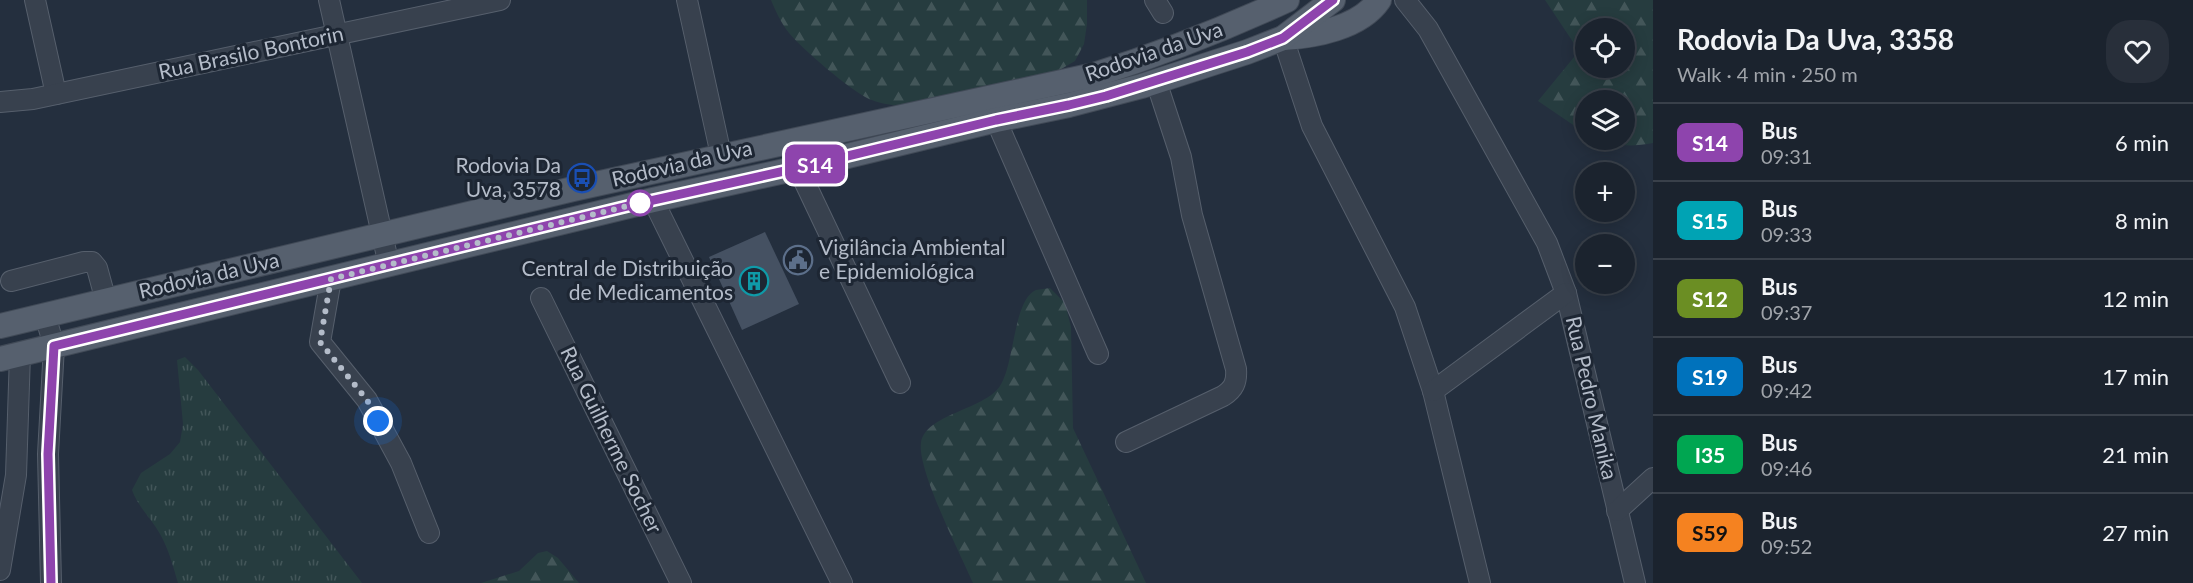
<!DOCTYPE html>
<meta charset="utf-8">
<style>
:root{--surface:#1b232e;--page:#282f3a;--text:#f1f3f6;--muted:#a0a4aa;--line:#39404a}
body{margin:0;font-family:Lato,sans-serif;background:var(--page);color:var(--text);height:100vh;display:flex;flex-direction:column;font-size:22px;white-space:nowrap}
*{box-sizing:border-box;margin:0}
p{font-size:20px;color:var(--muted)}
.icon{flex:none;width:33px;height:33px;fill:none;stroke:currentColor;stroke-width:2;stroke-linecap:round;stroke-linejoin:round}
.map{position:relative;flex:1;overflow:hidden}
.panel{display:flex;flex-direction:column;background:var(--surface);width:540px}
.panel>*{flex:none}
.badge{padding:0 12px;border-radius:9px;font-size:21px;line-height:39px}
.fabs{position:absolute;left:1575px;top:18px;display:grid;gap:12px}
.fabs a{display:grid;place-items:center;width:60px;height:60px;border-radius:50%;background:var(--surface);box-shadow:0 3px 15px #0003,0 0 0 2px var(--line);font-size:30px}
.you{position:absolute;width:30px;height:30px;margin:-15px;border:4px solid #fff;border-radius:50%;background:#1a73e8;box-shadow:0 0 0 9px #1a73e833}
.map>.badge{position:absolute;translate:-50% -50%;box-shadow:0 0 0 3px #fff}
.round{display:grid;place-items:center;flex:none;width:63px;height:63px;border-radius:24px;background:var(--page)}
.head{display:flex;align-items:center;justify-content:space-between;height:102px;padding:0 24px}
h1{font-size:28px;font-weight:700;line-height:45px}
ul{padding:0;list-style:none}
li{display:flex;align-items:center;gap:18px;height:78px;padding:0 24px;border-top:2px solid var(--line)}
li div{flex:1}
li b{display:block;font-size:22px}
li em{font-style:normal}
li .badge{min-width:66px;font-weight:700;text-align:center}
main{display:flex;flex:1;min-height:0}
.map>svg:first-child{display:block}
</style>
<main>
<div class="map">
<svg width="1653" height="583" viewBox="0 0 1653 583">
<defs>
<pattern id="grass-tufts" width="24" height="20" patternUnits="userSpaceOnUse" patternTransform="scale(1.5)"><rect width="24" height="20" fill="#263c3f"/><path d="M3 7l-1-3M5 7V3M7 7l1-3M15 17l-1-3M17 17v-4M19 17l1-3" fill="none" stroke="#435659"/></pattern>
<pattern id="forest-firs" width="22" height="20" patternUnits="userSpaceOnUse" patternTransform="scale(1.5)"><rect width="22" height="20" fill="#263c3f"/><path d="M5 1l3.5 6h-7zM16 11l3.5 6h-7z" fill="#435659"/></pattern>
</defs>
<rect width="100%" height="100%" fill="#242f3e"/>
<path fill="url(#grass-tufts)" d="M185 357 198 370 362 583H178C173 566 169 550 160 534 151 518 138 507 132 490L141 473 170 454 180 442 183 424 177 360Z"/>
<g fill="url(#forest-firs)" fill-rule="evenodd">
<path d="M771 0H1087V24L1084 44 1075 61 1051 75 901 106C889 105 879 103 869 99 850 90 802 49 789 33 781 23 776 12 771 0Z"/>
<path d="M1545 0H1653V143C1633 147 1616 146 1598 140H1624V100H1586L1585 133 1538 101 1579 51ZM1624 28V68H1586V28Z"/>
<path d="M1050 288 1065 303 1071 327 1073 428 1146 583H973C961 555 917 470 921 443 925 414 984 410 1000 386 1015 363 1013 300 1036 290 1040 289 1046 289 1050 288Z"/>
<path d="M547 551 558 558 579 583H481L519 571 538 553Z"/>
</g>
<path fill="#455162" d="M765 232 799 304 742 330 709 257Z"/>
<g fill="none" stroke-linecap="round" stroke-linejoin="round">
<g stroke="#565f6c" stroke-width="22">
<g id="minor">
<path d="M35 0 56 94"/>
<path d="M329 0 389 265"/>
<path d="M687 0 721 155"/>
<path d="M1155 0 1163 13"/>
<path d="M1405 0 1428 29 1547 243 1566 293 1635 583"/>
<path d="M1283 38 1312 126 1405 307 1433 391 1480 583"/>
<path d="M0 102 33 99 500 0"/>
<path d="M996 120 1098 354"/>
<path d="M798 168 900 383"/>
<path d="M653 200 842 583"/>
<path d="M331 279 320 342 367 400 401 463 429 533"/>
<path d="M11 281 84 262H92L97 268 106 301"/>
<path d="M541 298 681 583"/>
<path d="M45 315 54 346 48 454 51 583"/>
<path d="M1433 391 1566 293"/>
<path d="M1126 442 1223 396C1234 389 1237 382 1236 369L1192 215 1181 157 1156 81"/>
<path d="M1617 511 1653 478"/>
<path d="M0 570 16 475 20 354"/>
</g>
</g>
<g stroke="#414a57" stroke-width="26">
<g id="major">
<path d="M1283 38C1314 36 1360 28 1379 0"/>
<path d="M0 326 573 189 1094 75C1161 54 1224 29 1287 0"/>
<path d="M0 359 653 200 798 168 996 120 1069 105 1142 86 1247 52 1283 38 1333 0"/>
</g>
</g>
<use href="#minor" stroke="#38414e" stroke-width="20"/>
<use href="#major" stroke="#56606e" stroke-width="24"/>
</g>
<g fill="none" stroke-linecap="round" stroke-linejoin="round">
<g stroke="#fff" stroke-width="14">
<path id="line" d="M51 583 48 454 54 346 636 204 798 168 996 120 1069 105 1106 96 1247 52 1283 38 1333 0"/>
</g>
<use href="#line" stroke="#8e44ad" stroke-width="9"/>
<path stroke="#b4bcc9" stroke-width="6" stroke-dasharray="0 10.8" d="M378 421 367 400 320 342 331 279 640 203"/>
</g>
<defs>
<g id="bus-ring" transform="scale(1.5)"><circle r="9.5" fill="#1d2633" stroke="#1a4fb4" stroke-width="1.5"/><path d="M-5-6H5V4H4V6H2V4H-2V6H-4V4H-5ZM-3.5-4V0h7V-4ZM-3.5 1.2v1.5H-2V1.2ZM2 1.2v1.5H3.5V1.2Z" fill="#1a4fb4"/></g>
<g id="civic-ring" transform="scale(1.5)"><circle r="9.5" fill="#1d2633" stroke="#5c6f8a" stroke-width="1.5"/><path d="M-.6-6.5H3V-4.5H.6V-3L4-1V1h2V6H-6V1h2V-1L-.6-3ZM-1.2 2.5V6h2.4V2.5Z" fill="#5c6f8a"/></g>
<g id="building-ring" transform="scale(1.5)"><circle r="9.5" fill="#1d2633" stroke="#0f9aa8" stroke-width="1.5"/><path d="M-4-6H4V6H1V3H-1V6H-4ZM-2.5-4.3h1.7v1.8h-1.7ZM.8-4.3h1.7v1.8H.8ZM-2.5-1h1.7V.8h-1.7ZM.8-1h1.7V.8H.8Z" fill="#0f9aa8"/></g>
</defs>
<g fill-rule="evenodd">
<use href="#bus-ring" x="582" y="178"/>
<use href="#civic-ring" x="798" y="260"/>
<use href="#building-ring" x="754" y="281"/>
</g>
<circle fill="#fff" stroke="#8e44ad" stroke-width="3" cx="640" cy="203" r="12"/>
<g text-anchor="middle" stroke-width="6" stroke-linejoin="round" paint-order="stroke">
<g font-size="21" fill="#b4bcc9" stroke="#1d2633">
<text transform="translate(1154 52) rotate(-19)" y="7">Rodovia da Uva</text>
<text transform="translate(251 53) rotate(-12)" y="7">Rua Brasilo Bontorin</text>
<text transform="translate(682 164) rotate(-13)" y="7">Rodovia da Uva</text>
<text transform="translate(209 276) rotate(-13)" y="7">Rodovia da Uva</text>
<text transform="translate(1591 398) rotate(77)" y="7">Rua Pedro Manika</text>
<text transform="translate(611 440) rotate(64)" y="7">Rua Guilherme Socher</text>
</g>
<g font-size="21" fill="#b4bcc9" stroke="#1d2633" text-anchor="end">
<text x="561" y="173">Rodovia Da<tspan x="561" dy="24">Uva, 3578</tspan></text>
<text x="819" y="255" text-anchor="start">Vigilância Ambiental<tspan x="819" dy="24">e Epidemiológica</tspan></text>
<text x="733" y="276">Central de Distribuição<tspan x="733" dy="24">de Medicamentos</tspan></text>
</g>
</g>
</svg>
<div class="fabs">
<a><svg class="icon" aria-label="locate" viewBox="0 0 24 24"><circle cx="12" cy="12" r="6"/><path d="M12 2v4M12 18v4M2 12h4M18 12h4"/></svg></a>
<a><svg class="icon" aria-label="layers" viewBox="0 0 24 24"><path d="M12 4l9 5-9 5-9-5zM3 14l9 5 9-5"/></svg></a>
<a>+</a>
<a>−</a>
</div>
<div class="you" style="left:378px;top:421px"></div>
<b class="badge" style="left:815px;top:164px;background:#8e44ad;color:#fff">S14</b>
</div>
<section class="panel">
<div class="head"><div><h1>Rodovia Da Uva, 3358</h1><p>Walk · 4 min · 250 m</p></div><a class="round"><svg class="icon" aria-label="heart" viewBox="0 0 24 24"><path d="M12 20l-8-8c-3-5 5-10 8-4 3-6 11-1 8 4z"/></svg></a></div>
<ul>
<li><span class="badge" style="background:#8e44ad;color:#fff">S14</span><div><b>Bus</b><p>09:31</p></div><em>6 min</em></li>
<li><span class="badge" style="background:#00a3b4;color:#fff">S15</span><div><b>Bus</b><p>09:33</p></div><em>8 min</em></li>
<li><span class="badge" style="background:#6b8e23;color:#fff">S12</span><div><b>Bus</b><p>09:37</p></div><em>12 min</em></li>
<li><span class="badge" style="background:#0072bc;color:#fff">S19</span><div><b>Bus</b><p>09:42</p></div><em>17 min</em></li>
<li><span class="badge" style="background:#00a651;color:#fff">I35</span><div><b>Bus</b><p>09:46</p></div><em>21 min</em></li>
<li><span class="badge" style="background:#f58220;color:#111">S59</span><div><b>Bus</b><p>09:52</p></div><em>27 min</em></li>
</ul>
</section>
</main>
